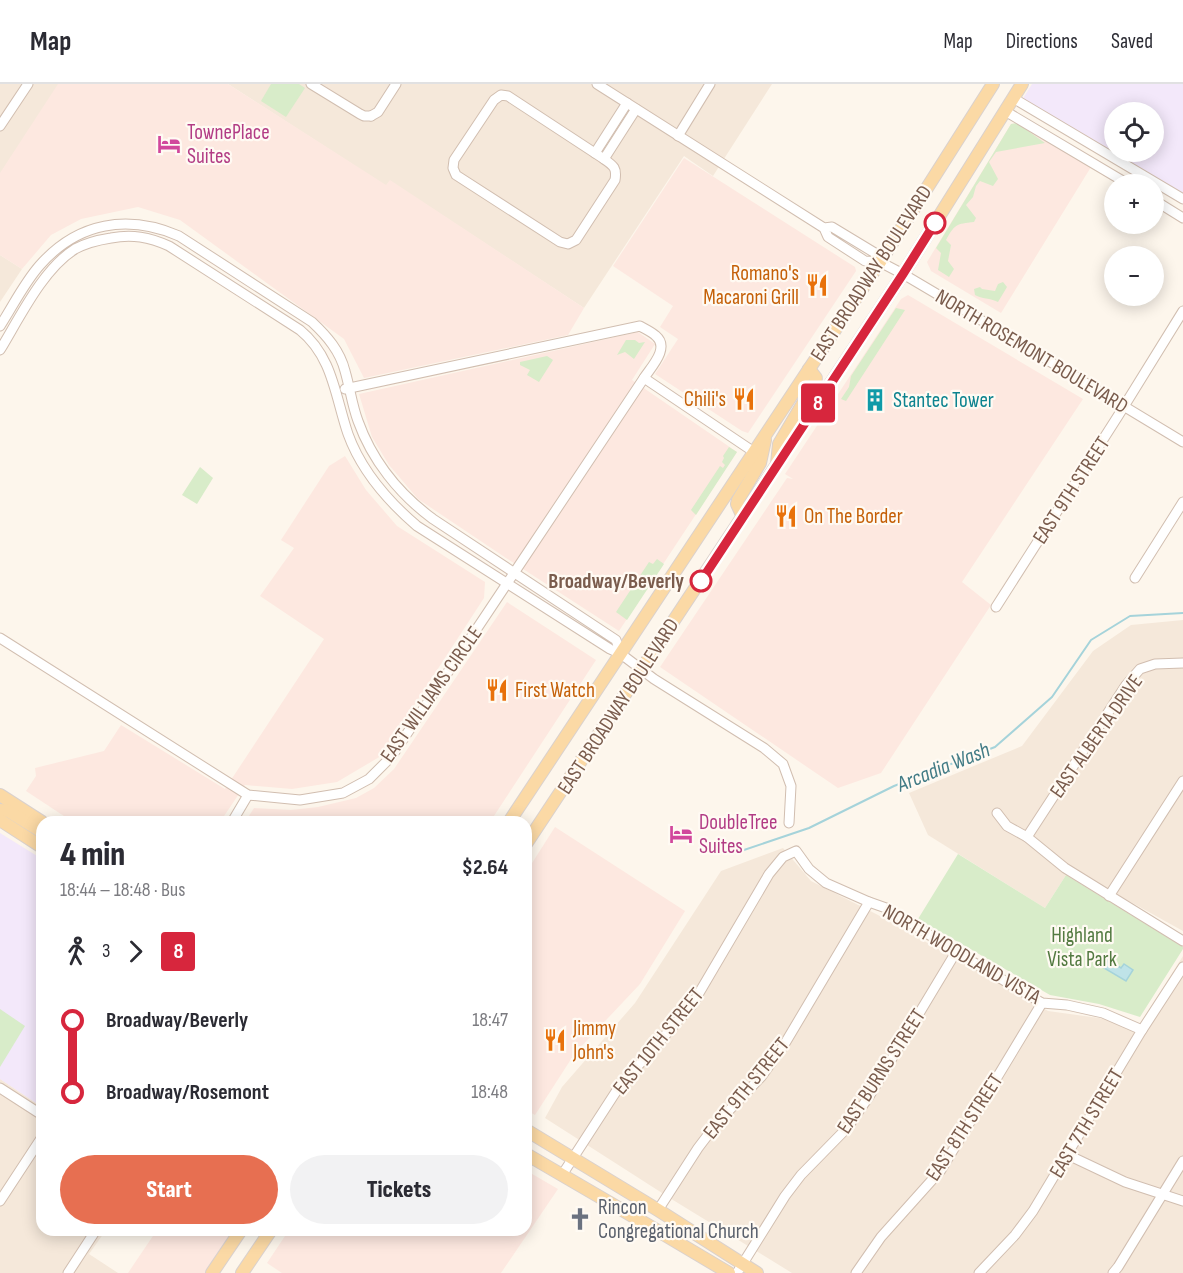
<!DOCTYPE html>
<meta charset="utf-8">
<style>
:root{--surface:#fff;--page:#f2f2f3;--text:#2b2b33;--muted:#7c7c81;--line:#e1e1e2;--accent:#e76f51}
body{margin:0;font-family:"Sofia Sans Condensed",sans-serif;background:var(--page);color:var(--text);height:100vh;display:flex;flex-direction:column;font-size:22px;white-space:nowrap}
*{box-sizing:border-box;margin:0}
p{font-size:20px;color:var(--muted)}
.icon{flex:none;width:33px;height:33px;fill:none;stroke:currentColor;stroke-width:2;stroke-linecap:round;stroke-linejoin:round}
.map{position:relative;flex:1;overflow:hidden}
.drawer{position:absolute;left:36px;top:732px;width:496px;height:420px;display:flex;flex-direction:column;background:var(--surface);border-radius:18px;box-shadow:0 3px 15px #0003}
.drawer>*{flex:none}
.badge{padding:0 12px;border-radius:4px;font-size:21px;line-height:39px}
.tools{position:absolute;left:1104px;top:18px;display:grid;gap:12px}
.tools a{display:grid;place-items:center;width:60px;height:60px;border-radius:50%;background:var(--surface);box-shadow:0 3px 15px #0003;font-size:30px}
.map>.badge{position:absolute;translate:-50% -50%;box-shadow:0 0 0 3px #fff}
.legs{display:flex;align-items:center;gap:9px;height:66px;padding:0 24px;font-size:20px}
.legs p{margin-inline-start:auto}
.headline{display:flex;align-items:center;justify-content:space-between;height:102px;padding:0 24px}
h1{font-size:33px;font-weight:800;line-height:45px}
.primary-button{display:flex;gap:12px;margin-top:auto;padding:12px 24px}
.primary-button a{flex:1;height:69px;border-radius:36px;background:var(--accent);color:#fff;font-size:24px;font-weight:800;line-height:69px;text-align:center}
.primary-button a+a{background:var(--page);color:var(--text)}
ul{padding:0 24px;list-style:none}
li{display:flex;align-items:center;gap:21px;height:72px;font-size:22px}
li i{display:grid;place-items:center;width:9px;height:100%;margin:0 8px;background:currentColor}
li i::after{content:'';width:15px;height:15px;margin:-8px;border:4px solid;border-radius:50%;background:var(--surface)}
li p{margin-inline-start:auto}
li:first-child i{background:linear-gradient(#0000 50%,currentColor 0)}
li:last-child i{background:linear-gradient(currentColor 50%,#0000 0)}
header{display:flex;align-items:center;gap:36px;box-sizing:border-box;height:84px;padding:0 30px;background:var(--surface);border-bottom:2px solid var(--line)}
header strong{font-size:28px}
nav{display:flex;gap:33px;margin-inline-start:auto;font-size:21px}
.map>svg:first-child{display:block}
</style>
<header>
<strong>Map</strong>
<nav><a>Map</a><a>Directions</a><a>Saved</a></nav>
</header>
<div class="map">
<svg width="1183" height="1189" viewBox="0 0 1183 1189">
<rect width="100%" height="100%" fill="#fdf6ec"/>
<g fill="#f5e8da">
<path d="M0 0H59L0 90Z"/>
<path d="M228 0H772L713 92 684 72 584 224 390 97 386 102Z"/>
<path d="M0 171 22 185 0 218Z"/>
<path d="M1183 536V847L1073 786 1066 791 1045 824 928 751 909 709 1022 662 1093 567 1131 541Z"/>
<path d="M783 764 811 797 878 831 1048 927 1106 935 1136 946 1183 872V1189H792L673 1116 545 1034 562 1003 635 919 721 787Z"/>
<path d="M0 995 42 1023V1146H106L89 1170 118 1189H0Z"/>
</g>
<g fill="#fde8e0">
<path d="M58 0H228L386 101 390 96 584 224 568 251 364 294 344 255 180 136 138 123 81 135 51 151 22 185 0 171V89Z"/>
<path d="M1017 39 1091 83 1001 229 931 187 927 178 1011 40Z"/>
<path d="M684 74 855 183 856 187 748 349 742 347 655 290 678 255 660 243 673 222 613 182Z"/>
<path d="M908 211 1083 315 962 498 991 521 881 689 838 704 660 583 787 394 793 395 785 390 901 215Z"/>
<path d="M638 248 655 260 632 296 737 368 619 547 506 474 418 415 389 381 372 353 359 310Z"/>
<path d="M345 372 366 406 397 442 485 498 484 514 381 672 337 698 292 705 245 701 220 738H73L26 707 36 692 35 684 104 667 121 641 225 705 324 555 260 512 294 464 281 456 329 382Z"/>
<path d="M507 518 596 576 490 738H245L254 724 291 726 318 723 356 714 374 704 394 685Z"/>
<path d="M555 743 685 827 640 900 575 969 535 1031 526 1026 527 787Z"/>
<path d="M527 1087 558 1105 501 1189H282L267 1179 289 1146H526Z"/>
<path d="M157 1146H233L205 1189H128Z"/>
</g>
<g fill="#f3e8fa" fill-rule="evenodd">
<path d="M1032 0H1183V113L1022 16ZM1114 28H1154V68H1114Z"/>
<path d="M0 749 42 775V1023L0 995Z"/>
</g>
<g fill="#d8ecc9">
<path d="M271 0H299L305 4 286 33 261 17Z"/>
<path d="M1017 39 1045 59 996 68 989 78 998 95 993 102 980 97 976 102 973 113 966 121 976 134 974 138C956 140 955 140 946 156L951 161 948 177 954 185 949 193 938 186 941 169 936 164 1011 40Z"/>
<path d="M1003 198 1007 203 998 218C990 214 982 215 975 211L974 205 980 203 982 205 995 207 998 200Z"/>
<path d="M896 224 905 226 846 317 841 315 849 303 851 292Z"/>
<path d="M626 256H635L639 259 645 258 634 275 625 268 617 271Z"/>
<path d="M547 272 553 276 539 298 527 291 530 286 520 281V278Z"/>
<path d="M729 363 737 368 696 431 691 426 720 382 723 384 725 381 722 378 724 374 723 372Z"/>
<path d="M200 383 213 394 197 420 182 411Z"/>
<path d="M657 475 664 480 627 536 616 528 649 478 653 480Z"/>
<path d="M958 770 1045 824 1066 791 1183 863V865L1140 933 1099 920 1050 911 918 835Z"/>
<path d="M0 925 25 942 0 983Z"/>
</g>
<path fill="#bfe3e8" stroke="#a5d3da" stroke-width="1.5" d="M1108 876 1121 884 1124 880 1133 886 1126 897 1104 884Z"/>
<g fill="none" stroke-linecap="round" stroke-linejoin="round">
<path stroke="#a5d3da" stroke-width="2" d="M735 769 809 744 894 702 995 663 1052 613 1091 556 1130 532 1183 529"/>
<g stroke="#d1beb0" stroke-width="11">
<g id="minor">
<path d="M311 0 360 30 364 32H371"/>
<path d="M597 0 824 144 828 153 865 177 880 178 875 169 832 143 824 144"/>
<path d="M501 11 508 12 604 75C614 82 617 84 615 96L576 156 568 160 560 158 456 91 453 84 454 76 494 16Z"/>
<path d="M1013 14 1183 115"/>
<path d="M1005 27 1128 100"/>
<path d="M371 32 378 28 396 0"/>
<path d="M0 42 28 0"/>
<path d="M678 52 710 0"/>
<path d="M595 69 627 19"/>
<path d="M604 75 636 25"/>
<path d="M1154 116 1183 134"/>
<path d="M880 178 903 190 996 245 1183 358"/>
<path d="M0 242C13 222 24 199 40 181 78 138 128 130 179 152L312 238C327 252 340 267 345 287 350 304 352 321 358 337 372 376 399 410 433 435L616 556 621 570 610 565 417 442C389 418 361 386 348 350 335 312 333 273 300 246L169 162C149 153 132 150 111 154 98 156 86 159 75 165 43 185 20 233 0 266"/>
<path d="M644 294 754 368"/>
<path d="M1135 494 1183 418"/>
<path d="M996 523 1118 332 1183 227"/>
<path d="M0 554 248 711 300 716 343 709 369 695 392 672 644 294C651 283 670 264 656 252 652 248 645 245 640 242L345 305"/>
<path d="M621 570 654 595 764 664 783 680 791 702 789 739"/>
<path d="M997 729 1007 742 1027 753 1065 784 1183 857"/>
<path d="M232 738 248 711"/>
<path d="M1027 753 1126 601 1140 585 1155 580 1183 579"/>
<path d="M1109 812 1183 697"/>
<path d="M0 1004 42 1031"/>
<path d="M1068 1071 1125 1098 1183 1117"/>
<path d="M562 1091 619 1003 692 921 769 790 783 773 796 767 809 785 826 799 869 818 886 824 900 832 956 868 1042 919 1067 921 1103 929 1142 946"/>
<path d="M0 1117 42 1053"/>
<path d="M658 1126 698 1064 717 1039 761 993 784 961 869 818"/>
<path d="M68 1189 96 1146"/>
<path d="M737 1189 785 1112 801 1091 847 1044 870 1011 956 868"/>
<path d="M856 1189 881 1153 941 1086 1042 919"/>
<path d="M979 1189 1015 1151 1033 1127 1142 946 1183 883"/>
<path d="M1113 1189 1118 1183 1183 1077"/>
</g>
</g>
<g stroke="#dad1cd" stroke-width="14">
<g id="major">
<path d="M777 380 779 360 815 299 816 294 809 285"/>
<path d="M743 433 737 420 738 416 760 379 765 356"/>
<path d="M0 711 42 738"/>
<path d="M0 726 8 727 42 748"/>
<path d="M0 736 42 763"/>
<path d="M509 738 880 178 993 0"/>
<path d="M526 760 903 190 1022 0"/>
<path d="M526 1046 658 1126 757 1189"/>
<path d="M526 1070 665 1151 729 1189"/>
<path d="M212 1189 241 1146"/>
<path d="M242 1189 271 1146"/>
</g>
</g>
<use href="#minor" stroke="#fff" stroke-width="9"/>
<use href="#major" stroke="#fbd9a5" stroke-width="12"/>
</g>
<g fill="none" stroke-linecap="round" stroke-linejoin="round">
<g stroke="#fff" stroke-width="14">
<path id="line-1" d="M701 497 903 190 935 139"/>
</g>
<use href="#line-1" stroke="#d7263d" stroke-width="9"/>
</g>
<defs>
<g id="hotel-bare" transform="scale(1.8)"><path d="M-6-4.5h1.5V1H6V5H4.5V3h-9V5H-6ZM-4 0a1.8 1.8 0 1 1 3.6 0ZM.5 0V-2.5h3Q6-2.5 6 0Z" fill="#d1479c" stroke="#fffaf3" stroke-width="2.5" paint-order="stroke"/></g>
<g id="restaurant-bare" transform="scale(1.8)"><path d="M-5-6h1v4h1v-4h1v4h1v-4h1v5L-1.5 .5V6h-2V.5L-5-1ZM5-6V6H3V1.5H1.5Q1.5-4 5-6Z" fill="#e8710a" stroke="#fffaf3" stroke-width="2.5" paint-order="stroke"/></g>
<g id="building-bare" transform="scale(1.8)"><path d="M-4-6H4V6H1V3H-1V6H-4ZM-2.5-4.3h1.7v1.8h-1.7ZM.8-4.3h1.7v1.8H.8ZM-2.5-1h1.7V.8h-1.7ZM.8-1h1.7V.8H.8Z" fill="#0f9aa8" stroke="#fffaf3" stroke-width="2.5" paint-order="stroke"/></g>
<g id="church-bare" transform="scale(1.8)"><path d="M-1.2-6h2.4v3.5h3.3v2.4h-3.3V6h-2.4V-.1h-3.3v-2.4h3.3Z" fill="#6b7280" stroke="#fffaf3" stroke-width="2.5" paint-order="stroke"/></g>
</defs>
<g fill-rule="evenodd">
<use href="#hotel-bare" x="169" y="60"/>
<use href="#restaurant-bare" x="817" y="201"/>
<use href="#restaurant-bare" x="744" y="315"/>
<use href="#building-bare" x="875" y="316"/>
<use href="#restaurant-bare" x="786" y="432"/>
<use href="#restaurant-bare" x="497" y="606"/>
<use href="#hotel-bare" x="681" y="750"/>
<use href="#restaurant-bare" x="555" y="956"/>
<use href="#church-bare" x="580" y="1135"/>
</g>
<g fill="#fff" stroke="#d7263d" stroke-width="3">
<circle cx="935" cy="139" r="10"/>
<circle cx="701" cy="497" r="10"/>
</g>
<g text-anchor="middle" stroke-width="4.5" stroke-linejoin="round" paint-order="stroke">
<g font-size="21" fill="#b23c85" stroke="#fffaf3" text-anchor="start">
<text x="187" y="55">TownePlace<tspan x="187" dy="24">Suites</tspan></text>
<text x="699" y="745">DoubleTree<tspan x="699" dy="24">Suites</tspan></text>
</g>
<g font-size="21" fill="#c56008" stroke="#fffaf3" text-anchor="start">
<text x="799" y="196" text-anchor="end">Romano's<tspan x="799" dy="24">Macaroni Grill</tspan></text>
<text x="726" y="322" text-anchor="end">Chili's</text>
<text x="804" y="439">On The Border</text>
<text x="515" y="613">First Watch</text>
<text x="573" y="951">Jimmy<tspan x="573" dy="24">John's</tspan></text>
</g>
<g font-size="21" fill="#7a5c4d" stroke="#fffaf3">
<text transform="translate(871 189) rotate(-57)" y="7">EAST BROADWAY BOULEVARD</text>
<text transform="translate(1032 267) rotate(31)" y="7">NORTH ROSEMONT BOULEVARD</text>
<text transform="translate(1071 406) rotate(-57)" y="7">EAST 9TH STREET</text>
<text transform="translate(431 610) rotate(-55)" y="7">EAST WILLIAMS CIRCLE</text>
<text transform="translate(618 622) rotate(-57)" y="7">EAST BROADWAY BOULEVARD</text>
<text transform="translate(1096 652) rotate(-55)" y="7">EAST ALBERTA DRIVE</text>
<text transform="translate(962 870) rotate(30)" y="7">NORTH WOODLAND VISTA</text>
<text transform="translate(658 957) rotate(-51)" y="7">EAST 10TH STREET</text>
<text transform="translate(881 987) rotate(-57)" y="7">EAST BURNS STREET</text>
<text transform="translate(746 1004) rotate(-51)" y="7">EAST 9TH STREET</text>
<text transform="translate(1086 1039) rotate(-59)" y="7">EAST 7TH STREET</text>
<text transform="translate(964 1043) rotate(-57)" y="7">EAST 8TH STREET</text>
</g>
<g font-size="21" fill="#0d838f" stroke="#fffaf3" text-anchor="start">
<text x="893" y="323">Stantec Tower</text>
</g>
<g font-size="21" font-weight="bold" fill="#7a5c4d" stroke="#fffaf3" text-anchor="end">
<text x="684" y="504">Broadway/Beverly</text>
</g>
<g font-size="21" fill="#537a41" stroke="#fffaf3">
<text x="1082" y="858">Highland<tspan x="1082" dy="24">Vista Park</tspan></text>
</g>
<g font-size="21" fill="#5b616d" stroke="#fffaf3" text-anchor="start">
<text x="598" y="1130">Rincon<tspan x="598" dy="24">Congregational Church</tspan></text>
</g>
<g font-size="22" font-style="italic" fill="#437c86" stroke="#fffaf3">
<text transform="translate(943 682) rotate(-22)" y="8">Arcadia Wash</text>
</g>
</g>
</svg>
<div class="tools">
<a><svg class="icon" aria-label="locate" viewBox="0 0 24 24"><circle cx="12" cy="12" r="6"/><path d="M12 2v4M12 18v4M2 12h4M18 12h4"/></svg></a>
<a>+</a>
<a>−</a>
</div>
<b class="badge" style="left:818px;top:319px;background:#d7263d;color:#fff">8</b>
<section class="drawer">
<div class="headline"><div><h1>4 min</h1><p>18:44 – 18:48 · Bus</p></div><b>$2.64</b></div>
<div class="legs"><svg class="icon" aria-label="walk" viewBox="0 0 24 24"><circle cx="13" cy="4" r="2"/><path d="M13 8l-2 6 4 7M11 14l-3 7M7 12l3-4h3l4 4"/></svg>3<svg class="icon" aria-label="forward" viewBox="0 0 24 24"><path d="M9 5l7 7-7 7"/></svg><b class="badge" style="background:#d7263d;color:#fff">8</b></div>
<ul>
<li><i style="color:#d7263d"></i><b>Broadway/Beverly</b><p>18:47</p></li>
<li><i style="color:#d7263d"></i><b>Broadway/Rosemont</b><p>18:48</p></li>
</ul>
<div class="primary-button"><a>Start</a><a>Tickets</a></div>
</section>
</div>
